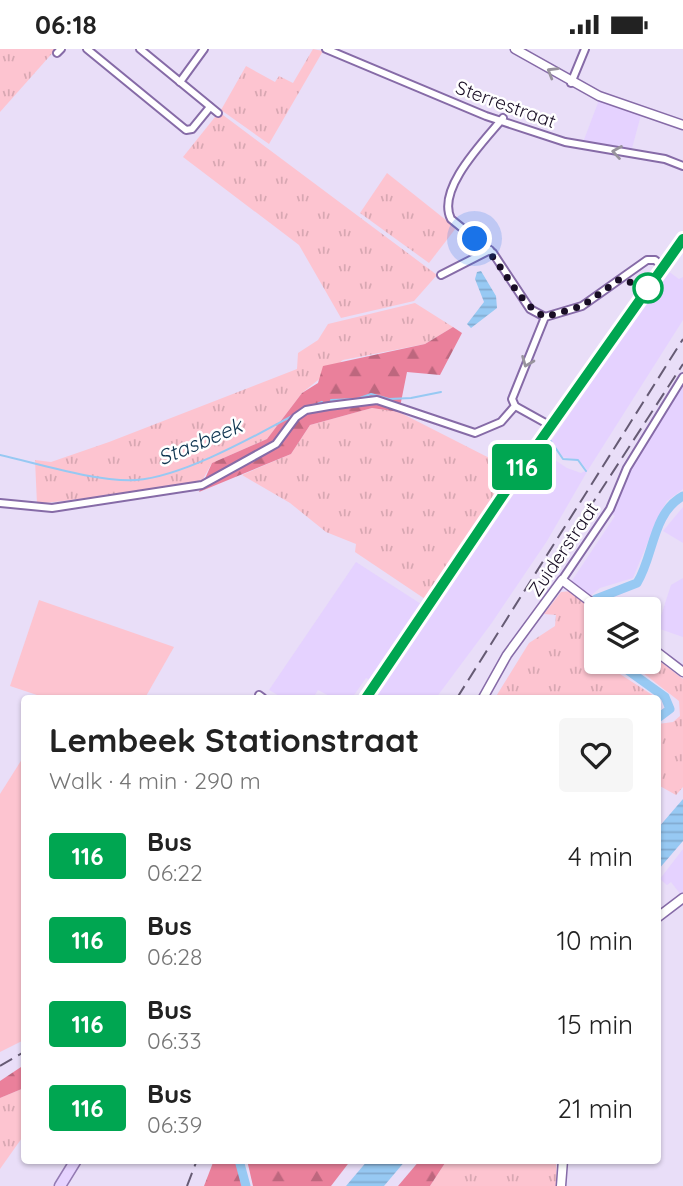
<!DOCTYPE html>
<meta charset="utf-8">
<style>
:root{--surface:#fff;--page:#f6f6f6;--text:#222;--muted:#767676}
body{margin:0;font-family:Quicksand,sans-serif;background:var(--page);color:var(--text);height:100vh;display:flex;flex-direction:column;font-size:26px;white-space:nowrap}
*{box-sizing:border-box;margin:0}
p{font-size:23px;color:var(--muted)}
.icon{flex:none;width:38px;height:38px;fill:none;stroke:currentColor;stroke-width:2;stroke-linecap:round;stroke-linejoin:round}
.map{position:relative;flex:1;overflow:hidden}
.details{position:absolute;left:21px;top:646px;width:640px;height:469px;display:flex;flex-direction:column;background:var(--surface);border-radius:7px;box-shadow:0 2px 5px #0004}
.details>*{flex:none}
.badge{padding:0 14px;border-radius:5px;font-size:24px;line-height:46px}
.buttons{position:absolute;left:584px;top:548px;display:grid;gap:14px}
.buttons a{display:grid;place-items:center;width:77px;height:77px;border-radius:7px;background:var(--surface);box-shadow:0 2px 5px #0004;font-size:35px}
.you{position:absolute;width:35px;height:35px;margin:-18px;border:5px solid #fff;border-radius:50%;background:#1a73e8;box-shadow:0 0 0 10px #1a73e833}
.map>.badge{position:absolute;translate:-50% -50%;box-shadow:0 0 0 4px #fff}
.round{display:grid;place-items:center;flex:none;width:74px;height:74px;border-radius:7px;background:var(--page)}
.head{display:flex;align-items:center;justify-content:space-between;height:119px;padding:0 28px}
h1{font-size:33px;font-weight:800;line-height:52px}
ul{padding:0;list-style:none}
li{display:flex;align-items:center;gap:21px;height:84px;padding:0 28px}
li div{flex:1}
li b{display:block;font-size:26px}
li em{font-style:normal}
li .badge{min-width:77px;font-weight:700;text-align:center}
.status{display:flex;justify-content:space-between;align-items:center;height:49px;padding:0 35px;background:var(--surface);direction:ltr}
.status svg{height:19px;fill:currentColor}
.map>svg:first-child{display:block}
</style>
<div class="status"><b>06:18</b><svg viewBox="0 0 49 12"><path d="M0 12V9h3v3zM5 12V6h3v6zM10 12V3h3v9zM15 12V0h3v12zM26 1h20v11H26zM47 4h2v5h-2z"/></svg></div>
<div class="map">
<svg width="683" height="1137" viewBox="0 0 683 1137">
<defs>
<pattern id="grass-tufts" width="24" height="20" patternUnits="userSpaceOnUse" patternTransform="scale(1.75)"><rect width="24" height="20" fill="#fdc4d0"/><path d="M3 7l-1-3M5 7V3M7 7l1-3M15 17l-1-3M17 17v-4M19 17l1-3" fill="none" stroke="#d8a7b2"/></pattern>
<pattern id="forest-firs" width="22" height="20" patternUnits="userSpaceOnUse" patternTransform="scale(1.75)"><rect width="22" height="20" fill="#ea809b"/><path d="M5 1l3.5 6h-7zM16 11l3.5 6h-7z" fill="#bd677e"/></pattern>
<pattern id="water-rules" width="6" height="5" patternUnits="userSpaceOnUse" patternTransform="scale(1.75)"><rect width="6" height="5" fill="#97c9f3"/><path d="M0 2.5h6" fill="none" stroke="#82abd0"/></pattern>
</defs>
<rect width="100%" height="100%" fill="#e9def8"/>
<g fill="#e5d2ff">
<path d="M599 51 641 66 631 103 582 96Z"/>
<path d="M668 222 679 230 683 228V271L588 421 547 492 491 575 436 649H378L376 645 543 403 567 419 581 424 587 421 579 411 563 408 551 392Z"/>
<path d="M683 335V440L667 452 659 466 633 529 600 539 590 547 571 533 615 467 612 465 635 412Z"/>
<path d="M683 458V494L663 482Z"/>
<path d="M356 513 421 555 370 631 366 629 352 649H333L318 641 313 649H283L269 641Z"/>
<path d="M683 529V588L657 579 671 536Z"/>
<path d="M683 800V844L681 846 671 833 667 836 660 830Z"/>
</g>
<g fill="url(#grass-tufts)">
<path d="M0 0H56L0 63Z"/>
<path d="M313 0 323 2 269 95 221 61 246 17 275 33 279 27 293 34Z"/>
<path d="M219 63 437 226 414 252 341 269 299 196 183 108Z"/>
<path d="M387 124 456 179 429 214 360 164Z"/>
<path d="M415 254 453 278 425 295 343 311 302 344 267 390 212 414 203 430 181 438 37 455 35 411 51 413 109 393 297 320 298 304 318 291 328 275Z"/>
<path d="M372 359 399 363 511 420 425 550 355 503 356 495 326 483 290 454 242 426 291 405 310 376Z"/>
<path d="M571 542 586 554C587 574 597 592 597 612L607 613 620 625 657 649H495L529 594 555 577 556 566 544 565 561 543Z"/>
<path d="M649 604 683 630V738L676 746 658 736V675L673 673 680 667 679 652 629 613 649 612Z"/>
<path d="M24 1039V1086L0 1120V1049Z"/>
<path d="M447 1111H556L557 1137H430Z"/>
</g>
<g fill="url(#forest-firs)">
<path d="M453 278 462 284 440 326 407 323 399 363 372 359 310 376 291 405 199 443 212 414 267 390 302 344 318 334 323 317 425 295Z"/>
<path d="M24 1016V1039L0 1049V1032Z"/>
<path d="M214 1111H236L242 1137H204Z"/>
<path d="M247 1111H351L331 1137H253Z"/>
<path d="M420 1111H447L430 1137H398Z"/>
</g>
<g fill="#fdc4d0">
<path d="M39 551 174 598 145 649H46L10 637Z"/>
<path d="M24 707V991L0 1003V745Z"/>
</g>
<g fill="url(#water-rules)">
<path d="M481 222 496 247 497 259 471 279 467 275 484 253 475 230 477 223Z"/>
<path d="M683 750V792L658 821V779Z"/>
<path d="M368 1111H406L384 1137H346Z"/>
</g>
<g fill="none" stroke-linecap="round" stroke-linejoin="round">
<g stroke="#97c9f3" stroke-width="2">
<path d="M331 351 357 350 371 345 389 350 411 349 441 343"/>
<path d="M298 363 322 353"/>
<path d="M550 391 563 410 578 411 586 422"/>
<path d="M0 406C40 415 96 433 136 431 182 428 253 388 294 366"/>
</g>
<g stroke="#97c9f3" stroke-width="9">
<path d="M597 586 592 562 596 550 637 534C654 507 652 464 683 447"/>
<path d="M615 612 665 648 670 660 658 669"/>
<path d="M239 1111 246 1137"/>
</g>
<g stroke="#866ba7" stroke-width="10">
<g id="minor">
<path d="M87 0 186 81 192 80 210 58"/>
<path d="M140 0 218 64"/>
<path d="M326 0 486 67 565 93 665 110 683 117"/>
<path d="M57 4 61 0"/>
<path d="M180 33 204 0"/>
<path d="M571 34 585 0"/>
<path d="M503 69C484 92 436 140 451 170L493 204 530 260 545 268"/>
<path d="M441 226 490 201"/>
<path d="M515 357 551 377"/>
<path d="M0 454 52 459 202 436 276 395 296 368 306 361 329 357 377 351 475 384 501 373 515 357 512 350 545 268 582 257 647 211H655L663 218"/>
<path d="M562 531 610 460 627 419 683 328"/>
<path d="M259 646 263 649"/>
</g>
</g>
<g stroke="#866ba7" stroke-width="11">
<g id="tertiary">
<path d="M515 0 599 47 683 76"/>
<path d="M649 597 683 623"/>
<path d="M483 649 507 606 562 531 600 560"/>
<path d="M658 868 683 849"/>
<path d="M561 1137 563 1111"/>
</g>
</g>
<g stroke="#947bb3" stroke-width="13">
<g id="primary">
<path d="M365 649 524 415 683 190"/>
<path d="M60 1137 76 1111"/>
</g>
</g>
<use href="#minor" stroke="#fff" stroke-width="6"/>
<use href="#tertiary" stroke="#fff" stroke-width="8"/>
<use href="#primary" stroke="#e6d3ff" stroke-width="10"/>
<g stroke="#665b74" stroke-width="2" stroke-dasharray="14 7" stroke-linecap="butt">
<path d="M542 532 683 315"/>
<path d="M457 649 683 290"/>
<path d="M0 1017 24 1003"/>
<path d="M187 1137 197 1111"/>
</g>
</g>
<defs><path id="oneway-chevron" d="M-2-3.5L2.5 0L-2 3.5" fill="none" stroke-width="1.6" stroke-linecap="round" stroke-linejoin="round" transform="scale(1.75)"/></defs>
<g stroke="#98939d">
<use href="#oneway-chevron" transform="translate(552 23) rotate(-149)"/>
<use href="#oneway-chevron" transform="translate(617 103) rotate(-171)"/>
<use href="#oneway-chevron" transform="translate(527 313) rotate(112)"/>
</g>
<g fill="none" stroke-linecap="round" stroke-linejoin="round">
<g stroke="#fff" stroke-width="16">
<path id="line" d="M366 649 524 415 683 190"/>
</g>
<use href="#line" stroke="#00a651" stroke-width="10"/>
<path stroke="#190e25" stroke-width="7" stroke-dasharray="0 12.6" d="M475 190C504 212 513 251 545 268L582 257 620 230 648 239"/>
</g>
<circle fill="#fff" stroke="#00a651" stroke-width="3.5" cx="648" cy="239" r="14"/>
<g text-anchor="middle" stroke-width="5" stroke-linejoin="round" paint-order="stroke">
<g font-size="19" fill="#190e25" stroke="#fff">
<text transform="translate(506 55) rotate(20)" y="7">Sterrestraat</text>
<text transform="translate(563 500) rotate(-56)" y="7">Zuiderstraat</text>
</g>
<g font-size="21" font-style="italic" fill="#0d334f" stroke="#fff">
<text transform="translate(200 393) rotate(-23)" y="7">Stasbeek</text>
</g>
</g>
</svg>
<div class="buttons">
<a><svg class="icon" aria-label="layers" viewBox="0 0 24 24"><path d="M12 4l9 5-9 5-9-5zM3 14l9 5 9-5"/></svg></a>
</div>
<div class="you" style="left:475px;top:190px"></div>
<b class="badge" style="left:522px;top:418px;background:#00a651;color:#fff">116</b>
<section class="details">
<div class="head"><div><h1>Lembeek Stationstraat</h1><p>Walk · 4 min · 290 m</p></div><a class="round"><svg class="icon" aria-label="heart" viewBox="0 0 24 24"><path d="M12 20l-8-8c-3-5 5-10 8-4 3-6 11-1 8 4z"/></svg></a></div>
<ul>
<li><span class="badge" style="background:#00a651;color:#fff">116</span><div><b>Bus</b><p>06:22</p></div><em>4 min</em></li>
<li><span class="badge" style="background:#00a651;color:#fff">116</span><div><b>Bus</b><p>06:28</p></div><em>10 min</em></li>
<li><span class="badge" style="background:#00a651;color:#fff">116</span><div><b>Bus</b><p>06:33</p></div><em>15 min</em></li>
<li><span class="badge" style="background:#00a651;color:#fff">116</span><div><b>Bus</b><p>06:39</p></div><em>21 min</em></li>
</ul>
</section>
</div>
